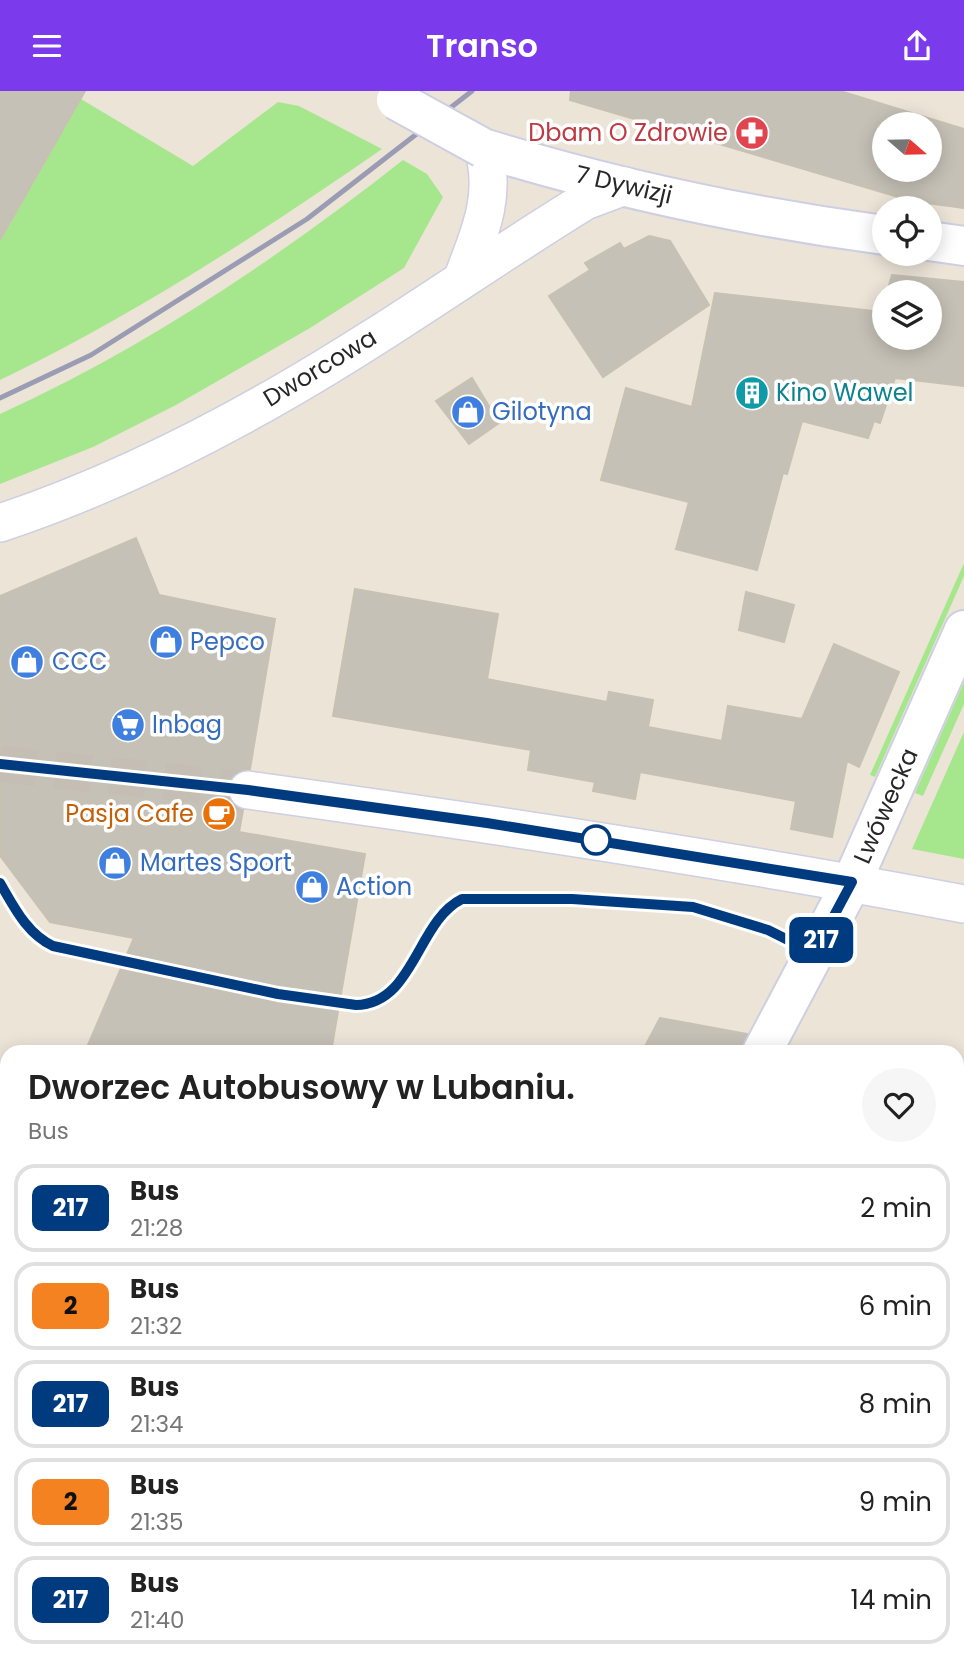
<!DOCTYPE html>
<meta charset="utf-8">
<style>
:root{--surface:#fff;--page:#f6f6f6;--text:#222;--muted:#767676;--line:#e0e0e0;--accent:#7c3aed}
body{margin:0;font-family:Poppins,sans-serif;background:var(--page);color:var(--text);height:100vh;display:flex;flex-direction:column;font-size:26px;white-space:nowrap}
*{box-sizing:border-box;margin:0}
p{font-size:23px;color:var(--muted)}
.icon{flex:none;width:38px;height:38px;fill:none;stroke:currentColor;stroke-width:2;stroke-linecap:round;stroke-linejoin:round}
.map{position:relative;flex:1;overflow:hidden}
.side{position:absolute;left:0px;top:954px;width:964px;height:625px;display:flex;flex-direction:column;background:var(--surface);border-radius:21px 21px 0 0;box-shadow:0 4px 18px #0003}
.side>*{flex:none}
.badge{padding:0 14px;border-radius:10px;font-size:24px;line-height:46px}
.needle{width:46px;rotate:110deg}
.tools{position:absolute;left:872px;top:21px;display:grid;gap:14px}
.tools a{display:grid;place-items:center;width:70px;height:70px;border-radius:50%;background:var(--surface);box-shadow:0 4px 18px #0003;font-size:35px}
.map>.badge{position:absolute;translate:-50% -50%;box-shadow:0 0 0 4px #fff}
.round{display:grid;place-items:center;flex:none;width:74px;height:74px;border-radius:37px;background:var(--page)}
.headline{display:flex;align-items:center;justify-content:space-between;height:119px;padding:0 28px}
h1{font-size:33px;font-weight:600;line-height:52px}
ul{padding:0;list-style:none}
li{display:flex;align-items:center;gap:21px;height:88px;margin:0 14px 10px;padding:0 14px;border:4px solid var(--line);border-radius:21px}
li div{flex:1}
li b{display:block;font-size:26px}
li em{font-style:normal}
li .badge{min-width:77px;font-weight:700;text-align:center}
header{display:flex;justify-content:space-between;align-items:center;height:91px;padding:0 28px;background:var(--accent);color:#fff;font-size:32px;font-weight:600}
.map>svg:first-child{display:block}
</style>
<header><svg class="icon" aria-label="menu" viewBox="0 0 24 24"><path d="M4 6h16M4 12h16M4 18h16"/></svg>Transo<svg class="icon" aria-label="share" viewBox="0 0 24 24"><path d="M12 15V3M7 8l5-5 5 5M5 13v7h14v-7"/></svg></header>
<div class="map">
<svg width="964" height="1577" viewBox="0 0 964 1577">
<rect width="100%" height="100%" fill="#ece4d7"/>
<path fill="#dcd9e3" d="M7 1144V1239L0 1236V1161Z"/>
<g fill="#a6e78e">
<path d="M81 8 193 75 278 11 299 15 382 58C259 143 135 224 0 289V144L3 145Z"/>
<path d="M403 69 427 83 443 106 404 177 310 237 176 314 93 356 0 393V323C145 257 278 167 403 69Z"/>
<path d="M964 472V485L875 686 870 684Z"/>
<path d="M964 591V613L923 705 915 702Z"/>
<path d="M964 641V768L912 758Z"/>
<path d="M327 1572H395L393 1577H339Z"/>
</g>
<g fill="#c6c1b7" stroke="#c7c1b1" stroke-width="2" fill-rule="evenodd">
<path d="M0 0H85L0 149Z"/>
<path d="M571 0H840L964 38V117L912 110 570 9ZM884 33H929V79H884Z"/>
<path d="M649 145 670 150 709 214 603 286 549 205 590 179 585 172 620 152 624 158Z"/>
<path d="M892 184 964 191V295L895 287 880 332 874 330 868 347 802 330 787 383 783 382 757 479 676 458 689 411 601 389 626 297 692 316 715 202 882 221 884 213V247H929V201H887Z"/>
<path d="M472 287 499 332 469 353 436 310Z"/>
<path d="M136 447 159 504 275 528 250 678 232 686 227 695 229 707 243 719 239 741 365 763 331 961H85L134 847 50 831 1 766 0 505Z"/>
<path d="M355 498 498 523 487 588 607 611 609 601 653 609 648 636 722 650 728 615 802 628 834 553 899 581 859 676 847 670 832 746 791 738 796 710 640 681 635 708 593 700 595 691 528 679 531 659 333 625Z"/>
<path d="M746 501 794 514 784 551 739 539Z"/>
<path d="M660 927 747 943 740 961H642Z"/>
</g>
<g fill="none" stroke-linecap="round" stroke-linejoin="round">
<path stroke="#c5beb4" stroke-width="37" stroke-dasharray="37 18" stroke-linecap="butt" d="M0 673 248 699"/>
<g stroke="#cdcfe2" stroke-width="40">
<g id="street">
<path d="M463 186C480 142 497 104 483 57"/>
<path d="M0 432C99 399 194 353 284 301 387 242 484 172 585 110L625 95"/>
<path d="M248 699C487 732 726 768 964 813"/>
<path d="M0 1385 7 1388"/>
<path d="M806 1572 819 1577"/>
</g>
</g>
<g stroke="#cdcfe2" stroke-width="42">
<g id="secondary">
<path d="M483 57C613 97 749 126 884 144"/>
<path d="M929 150 964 155"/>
<path d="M762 961 852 791 964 539"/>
<path d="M456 1577 458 1572"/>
</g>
</g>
<use href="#street" stroke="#fff" stroke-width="37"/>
<use href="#secondary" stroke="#fff" stroke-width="38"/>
<g stroke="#9a9cb4" stroke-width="5">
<path d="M0 307 91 264 307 128 472 0"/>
<path d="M0 1300 7 1303"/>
<path d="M628 1572 640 1577"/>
</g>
<g stroke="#cdcfe2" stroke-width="42" stroke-linecap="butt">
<path id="secondary-bridge" d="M396 9 483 57"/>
</g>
<use href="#secondary-bridge" stroke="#fff" stroke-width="38"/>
</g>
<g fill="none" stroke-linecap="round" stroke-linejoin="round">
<g stroke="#fff" stroke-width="16">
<path id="line" d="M0 673 248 699 487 732 852 791 814 862 768 839 693 816 572 808H462C417 830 414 913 356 914L278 903 53 855C27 843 14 816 0 792"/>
</g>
<use href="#line" stroke="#003b80" stroke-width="10"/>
</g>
<defs>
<g id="pharmacy-disc" transform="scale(1.75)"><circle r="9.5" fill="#e0444e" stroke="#fff"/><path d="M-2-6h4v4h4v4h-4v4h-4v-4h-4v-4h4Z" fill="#fff"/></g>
<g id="building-disc" transform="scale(1.75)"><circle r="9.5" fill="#0f9aa8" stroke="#fff"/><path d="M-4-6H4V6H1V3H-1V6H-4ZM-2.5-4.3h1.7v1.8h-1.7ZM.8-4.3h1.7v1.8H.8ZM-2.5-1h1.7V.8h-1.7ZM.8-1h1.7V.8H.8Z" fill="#fff"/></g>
<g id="shop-disc" transform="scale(1.75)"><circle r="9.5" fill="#3f7fe0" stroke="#fff"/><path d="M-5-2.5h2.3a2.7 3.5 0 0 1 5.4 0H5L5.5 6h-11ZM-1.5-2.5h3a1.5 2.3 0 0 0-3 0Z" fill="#fff"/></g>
<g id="supermarket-disc" transform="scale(1.75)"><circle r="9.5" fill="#3f7fe0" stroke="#fff"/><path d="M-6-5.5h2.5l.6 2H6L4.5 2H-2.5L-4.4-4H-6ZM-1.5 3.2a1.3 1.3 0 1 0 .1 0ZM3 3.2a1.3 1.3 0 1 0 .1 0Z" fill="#fff"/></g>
<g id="cafe-disc" transform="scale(1.75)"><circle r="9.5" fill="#e8710a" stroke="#fff"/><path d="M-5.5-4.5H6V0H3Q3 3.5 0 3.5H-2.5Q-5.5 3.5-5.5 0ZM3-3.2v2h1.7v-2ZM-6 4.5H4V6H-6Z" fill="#fff"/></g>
</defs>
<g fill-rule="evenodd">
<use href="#pharmacy-disc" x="752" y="42"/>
<use href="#building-disc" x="752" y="302"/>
<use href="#shop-disc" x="468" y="321"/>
<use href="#shop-disc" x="166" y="551"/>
<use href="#shop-disc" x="27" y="571"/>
<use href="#supermarket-disc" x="128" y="634"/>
<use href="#cafe-disc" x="219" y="723"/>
<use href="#shop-disc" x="115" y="772"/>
<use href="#shop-disc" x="312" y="796"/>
</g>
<circle fill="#fff" stroke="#003b80" stroke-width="3.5" cx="596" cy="749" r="14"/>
<g text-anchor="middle" stroke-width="7" stroke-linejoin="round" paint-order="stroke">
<g font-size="24" fill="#be3a42" stroke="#fff" text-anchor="end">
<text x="728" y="50">Dbam O Zdrowie</text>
</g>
<g font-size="24" fill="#272727" stroke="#fff">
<text transform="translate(624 94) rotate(13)" y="8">7 Dywizji</text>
<text transform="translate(320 277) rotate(-31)" y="8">Dworcowa</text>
<text transform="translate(886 715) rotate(-66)" y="8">Lwówecka</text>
</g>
<g font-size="24" fill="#0d838f" stroke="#fff" text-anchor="start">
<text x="776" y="310">Kino Wawel</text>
</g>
<g font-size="24" fill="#366cbe" stroke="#fff" text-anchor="start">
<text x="492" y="329">Gilotyna</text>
<text x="190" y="559">Pepco</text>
<text x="52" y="579">CCC</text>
<text x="152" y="642">Inbag</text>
<text x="140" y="780">Martes Sport</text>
<text x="336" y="804">Action</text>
</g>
<g font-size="24" fill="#c56008" stroke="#fff" text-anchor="end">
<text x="194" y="731">Pasja Cafe</text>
</g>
</g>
</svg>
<div class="tools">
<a><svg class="needle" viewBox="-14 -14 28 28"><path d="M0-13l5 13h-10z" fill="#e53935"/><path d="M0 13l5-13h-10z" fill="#767676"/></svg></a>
<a><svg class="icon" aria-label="locate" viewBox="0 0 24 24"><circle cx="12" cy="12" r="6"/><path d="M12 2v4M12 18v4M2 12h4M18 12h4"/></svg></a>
<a><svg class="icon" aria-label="layers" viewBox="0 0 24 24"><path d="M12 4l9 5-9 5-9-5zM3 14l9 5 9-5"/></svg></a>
</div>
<b class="badge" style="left:821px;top:849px;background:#003b80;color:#fff">217</b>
<section class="side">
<div class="headline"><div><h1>Dworzec Autobusowy w Lubaniu.</h1><p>Bus</p></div><a class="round"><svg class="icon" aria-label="heart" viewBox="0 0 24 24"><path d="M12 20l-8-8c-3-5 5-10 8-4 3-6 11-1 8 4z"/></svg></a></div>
<ul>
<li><span class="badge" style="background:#003b80;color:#fff">217</span><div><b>Bus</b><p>21:28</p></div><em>2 min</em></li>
<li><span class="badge" style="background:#f58220;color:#111">2</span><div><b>Bus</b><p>21:32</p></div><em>6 min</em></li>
<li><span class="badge" style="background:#003b80;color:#fff">217</span><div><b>Bus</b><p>21:34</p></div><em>8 min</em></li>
<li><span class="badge" style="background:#f58220;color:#111">2</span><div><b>Bus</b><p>21:35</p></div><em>9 min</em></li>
<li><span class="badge" style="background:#003b80;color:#fff">217</span><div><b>Bus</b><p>21:40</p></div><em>14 min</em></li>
</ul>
</section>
</div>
